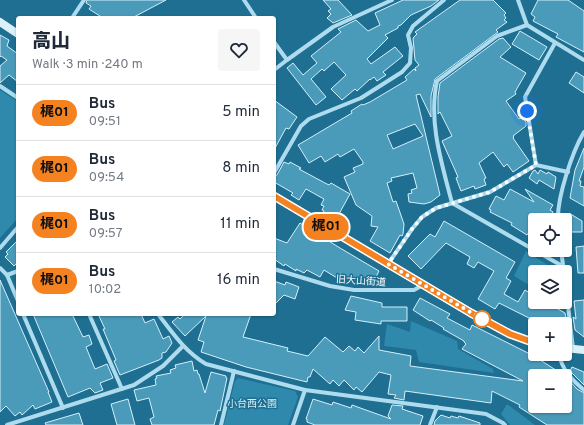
<!DOCTYPE html>
<meta charset="utf-8">
<style>
:root{--surface:#fff;--page:#f6f6f7;--text:#1f2937;--muted:#747a83;--line:#e0e1e3}
body{margin:0;font-family:Overpass,"Noto Sans JP",sans-serif;background:var(--page);color:var(--text);height:100vh;display:flex;flex-direction:column;font-size:15px;white-space:nowrap}
*{box-sizing:border-box;margin:0}
p{font-size:13px;color:var(--muted)}
.icon{flex:none;width:22px;height:22px;fill:none;stroke:currentColor;stroke-width:2;stroke-linecap:round;stroke-linejoin:round}
.map{position:relative;flex:1;overflow:hidden}
.drawer{position:absolute;left:16px;top:16px;width:260px;height:300px;display:flex;flex-direction:column;background:var(--surface);border-radius:4px;box-shadow:0 1px 3px #0004}
.drawer>*{flex:none}
.badge{padding:0 8px;border-radius:13px;font-size:14px;line-height:26px}
.controls{position:absolute;left:528px;top:213px;display:grid;gap:8px}
.controls a{display:grid;place-items:center;width:44px;height:44px;border-radius:4px;background:var(--surface);box-shadow:0 1px 3px #0004;font-size:20px}
.you{position:absolute;width:20px;height:20px;margin:-10px;border:3px solid #fff;border-radius:50%;background:#1a73e8;box-shadow:0 0 0 6px #1a73e833}
.map>.badge{position:absolute;translate:-50% -50%;box-shadow:0 0 0 2px #fff}
.round{display:grid;place-items:center;flex:none;width:42px;height:42px;border-radius:4px;background:var(--page)}
.overview{display:flex;align-items:center;justify-content:space-between;height:68px;padding:0 16px}
h1{font-size:19px;font-weight:800;line-height:30px}
ul{padding:0;list-style:none}
li{display:flex;align-items:center;gap:12px;height:56px;padding:0 16px;border-top:1px solid var(--line)}
li div{flex:1}
li b{display:block;font-size:15px}
li em{font-style:normal}
li .badge{min-width:44px;font-weight:700;text-align:center}
.map>svg:first-child{display:block}
</style>
<div class="map">
<svg width="584" height="425" viewBox="0 0 584 425">
<rect width="100%" height="100%" fill="#1e6f91"/>
<g fill="#2e89ad">
<path d="M0 90 18 102V218L0 238Z"/>
<path d="M526 251 549 266 545 272H535V286L534 288 514 276Z"/>
<path d="M411 321 457 341 458 349 493 369 494 373 419 362 416 350 384 346 387 324 410 332Z"/>
<path d="M238 378 295 391 298 397 288 425H224L235 381Z"/>
<path d="M507 404 535 425H510L501 414Z"/>
</g>
<g fill="#4a9aba" stroke="#d4effa" fill-rule="evenodd">
<path d="M87 0H166L132 18H103L89 9 91 6 86 3Z"/>
<path d="M323 0H338L352 15 333 23 327 18 331 14 328 11 331 9Z"/>
<path d="M403 0H439L431 6 411 15 401 25 398 26V28L385 35 388 38 367 59 371 64 395 47 403 56 383 72 386 75 377 81 374 77 370 80V79L357 91 355 89 342 100 331 89 346 75 334 62 324 71 322 69 311 79 326 97 316 105 287 68 293 63 303 75 317 63 311 56 341 32 338 29 356 20 368 31 380 25 375 13Z"/>
<path d="M460 0H493L506 13 504 15 506 18 504 20 507 22 496 30 498 32 435 79 431 96V117L420 94 416 95 440 195 431 202 424 204 409 202 408 194 412 193 411 190 417 188 413 173 391 178 392 181 387 183 393 202 396 201 404 224 403 234 402 236 400 235 390 253 370 241 378 227 371 226 372 216 356 205 344 177 355 172 353 168 363 164V162L354 149 340 157 338 154 325 162 321 156 309 163 298 145 352 113 351 111 362 104 363 105 370 102 407 80 405 77 414 69 416 71 415 68 419 65 415 60 413 38 417 34 415 32ZM415 124 423 136 393 149 387 135Z"/>
<path d="M538 0H568L584 11V52L556 37 558 34 533 21 535 17 531 14Z"/>
<path d="M520 31 547 47 539 60 512 44Z"/>
<path d="M0 35 9 40 7 46 18 54V82L9 75 0 83V66L7 60 1 56 0 57Z"/>
<path d="M503 38 511 47 500 57 526 73 515 92 516 94 506 101 519 119 522 117 526 122V126L513 136 514 137 513 138 529 161 513 172 507 164 504 167 493 152 479 163 486 178 484 179 486 185 475 189 474 186 461 191 456 178 458 177 455 170 442 141 452 136 440 112 438 114V97L440 83 499 39Z"/>
<path d="M576 72 584 77V93L569 83Z"/>
<path d="M274 100 297 117 289 129 286 128 274 150Z"/>
<path d="M584 148V167L579 181H581L580 186 584 187V206L570 198 575 170Z"/>
<path d="M284 162 289 164 290 162 301 168 299 169 325 183 329 185 331 183 350 194 339 214 337 213 332 221 322 215 324 211 322 210 324 206 321 205 324 199 306 189 299 200 291 195 293 193 274 182V176L277 175Z"/>
<path d="M535 170 538 174 540 170 547 174 548 172 556 177 554 189 539 180 537 184 529 178 533 171Z"/>
<path d="M510 189 534 202 525 189 553 205 550 210 553 212 549 220H535V236L529 232 527 235 511 225 512 223 490 212 491 210 489 209 496 196 504 200Z"/>
<path d="M569 213 582 221V232H569Z"/>
<path d="M444 221 515 262 506 278 511 281 504 294 518 302 525 290 535 296V302H546L565 313 567 324H541L499 303 495 309 478 299 494 271 478 262 474 268 467 264 470 257 446 243 421 269 408 256 430 234 435 237Z"/>
<path d="M300 223 340 248 379 271 374 281 348 278 340 273 337 278 324 270 320 277 307 270 304 273 296 269V271L285 264 284 266 274 259V238L287 243Z"/>
<path d="M18 240V262L14 266 5 257 8 254 6 252Z"/>
<path d="M584 246V273H578L576 247Z"/>
<path d="M0 280 49 392H48L52 402 35 409 33 405 22 415 20 412 15 416 6 406 0 412Z"/>
<path d="M274 281 285 285 286 282 299 287 295 299 284 295 274 305Z"/>
<path d="M351 296 382 303V307H407V321H381V324L355 320 356 312 345 310Z"/>
<path d="M420 298 450 314 447 318 470 330 472 325 534 356 565 376H535V406H565V382L567 378 577 389 584 393V425H547L519 407 520 405 492 391 491 403 405 391 404 400 394 398 396 395 388 394 391 375 379 372 362 392 356 387 354 390 344 380 339 386 333 380 330 384 313 369 310 377H308L307 382 246 367 201 352 204 342 198 340 206 316 185 336 172 322 178 317 180 319 185 314H251L243 337 288 348 287 351 308 356 325 337 343 352 349 346 355 351 358 347 364 353 379 336V350L411 356 410 366 523 381 462 349 466 344 464 342V341L443 329 444 328 431 320 430 321 413 310Z"/>
<path d="M584 300V337L575 330 573 317 576 319 574 301Z"/>
<path d="M33 314H72L83 337 89 335 92 344 86 347 95 369 107 364 113 378 100 383 103 390 95 393 90 388 68 397Z"/>
<path d="M98 314H141L145 323 154 319 163 339 169 336 172 343 166 352 162 353V358L159 360 120 375 114 361 116 360 103 329H105Z"/>
<path d="M192 361 194 371 197 370 198 374H199L205 393 211 372 226 376V378H227L220 411 218 410 214 425H152L150 419 154 417 149 398 137 401 134 390 156 385 155 379 157 378 156 376 171 373 170 370 176 368 175 365Z"/>
<path d="M572 367 584 372V385L570 371Z"/>
<path d="M128 399 135 425H117L111 404Z"/>
<path d="M313 399 332 405 333 402 351 408 352 405 391 419 388 416 392 405 403 406 402 409 423 416 420 425H315L307 422V419H306Z"/>
<path d="M79 413 83 425H46L45 423Z"/>
<path d="M441 415 450 418 451 416 458 418 459 416 480 423V425H434L435 421Z"/>
</g>
<g fill="none" stroke-linecap="round" stroke-linejoin="round">
<g stroke="#aedcee" stroke-width="4">
<path d="M244 0 256 18"/>
<path d="M518 0 527 25 584 60"/>
<path d="M72 18 84 0"/>
<path d="M527 25 497 36 437 81C428 122 442 164 452 203L564 267"/>
<path d="M274 42 287 60 333 27 392 0"/>
<path d="M274 70 287 60"/>
<path d="M0 86 18 98"/>
<path d="M536 165 525 97 555 43"/>
<path d="M274 173 301 126 309 119 361 98 402 72 410 63 411 48 408 35 413 26 444 0"/>
<path d="M558 220C557 198 572 152 584 132"/>
<path d="M0 248 18 227"/>
<path d="M561 250 564 272"/>
<path d="M388 264 412 229 422 217 436 208 490 192 536 165 568 172"/>
<path d="M0 268 7 275 18 271"/>
<path d="M274 269 330 286 354 290H414L423 285"/>
<path d="M7 275 18 301"/>
<path d="M565 280 573 349"/>
<path d="M23 314 63 408"/>
<path d="M89 314 122 389"/>
<path d="M158 314C172 332 185 352 206 364L305 390 486 414 503 423 505 425"/>
<path d="M559 354C562 370 572 380 584 390"/>
<path d="M7 425 134 385 163 366 183 346"/>
<path d="M221 425 234 371"/>
<path d="M293 425 305 390"/>
<path d="M430 425 437 407"/>
</g>
<g stroke="#dbf1fa" stroke-width="8">
<path d="M0 22 18 34"/>
<path d="M274 196 471 313 510 334 535 343"/>
<path d="M565 348 584 350"/>
</g>
</g>
<g fill="none" stroke-linecap="round" stroke-linejoin="round">
<g stroke="#fff" stroke-width="9">
<path id="line" d="M274 196 471 313 510 334 535 343"/>
</g>
<use href="#line" stroke="#f58220" stroke-width="6"/>
<path stroke="#fff" stroke-width="4" stroke-dasharray="0 7.2" d="M482 319 388 264 412 229 422 217 436 208 490 192 536 165 527 111"/>
</g>
<circle fill="#fff" stroke="#f58220" stroke-width="2" cx="482" cy="319" r="8"/>
<g text-anchor="middle" stroke-width="3" stroke-linejoin="round" paint-order="stroke">
<g font-size="10" fill="#fff" stroke="#1e6f91">
<text transform="translate(361 280) rotate(4)" y="4">旧大山街道</text>
</g>
<g font-size="10" fill="#d4effa" stroke="#1e6f91">
<text x="252" y="407">小台西公園</text>
</g>
</g>
</svg>
<div class="controls">
<a><svg class="icon" aria-label="locate" viewBox="0 0 24 24"><circle cx="12" cy="12" r="6"/><path d="M12 2v4M12 18v4M2 12h4M18 12h4"/></svg></a>
<a><svg class="icon" aria-label="layers" viewBox="0 0 24 24"><path d="M12 4l9 5-9 5-9-5zM3 14l9 5 9-5"/></svg></a>
<a>+</a>
<a>−</a>
</div>
<div class="you" style="left:527px;top:111px"></div>
<b class="badge" style="left:326px;top:227px;background:#f58220;color:#111">梶01</b>
<section class="drawer">
<div class="overview"><div><h1>高山</h1><p>Walk · 3 min · 240 m</p></div><a class="round"><svg class="icon" aria-label="heart" viewBox="0 0 24 24"><path d="M12 20l-8-8c-3-5 5-10 8-4 3-6 11-1 8 4z"/></svg></a></div>
<ul>
<li><span class="badge" style="background:#f58220;color:#111">梶01</span><div><b>Bus</b><p>09:51</p></div><em>5 min</em></li>
<li><span class="badge" style="background:#f58220;color:#111">梶01</span><div><b>Bus</b><p>09:54</p></div><em>8 min</em></li>
<li><span class="badge" style="background:#f58220;color:#111">梶01</span><div><b>Bus</b><p>09:57</p></div><em>11 min</em></li>
<li><span class="badge" style="background:#f58220;color:#111">梶01</span><div><b>Bus</b><p>10:02</p></div><em>16 min</em></li>
</ul>
</section>
</div>
